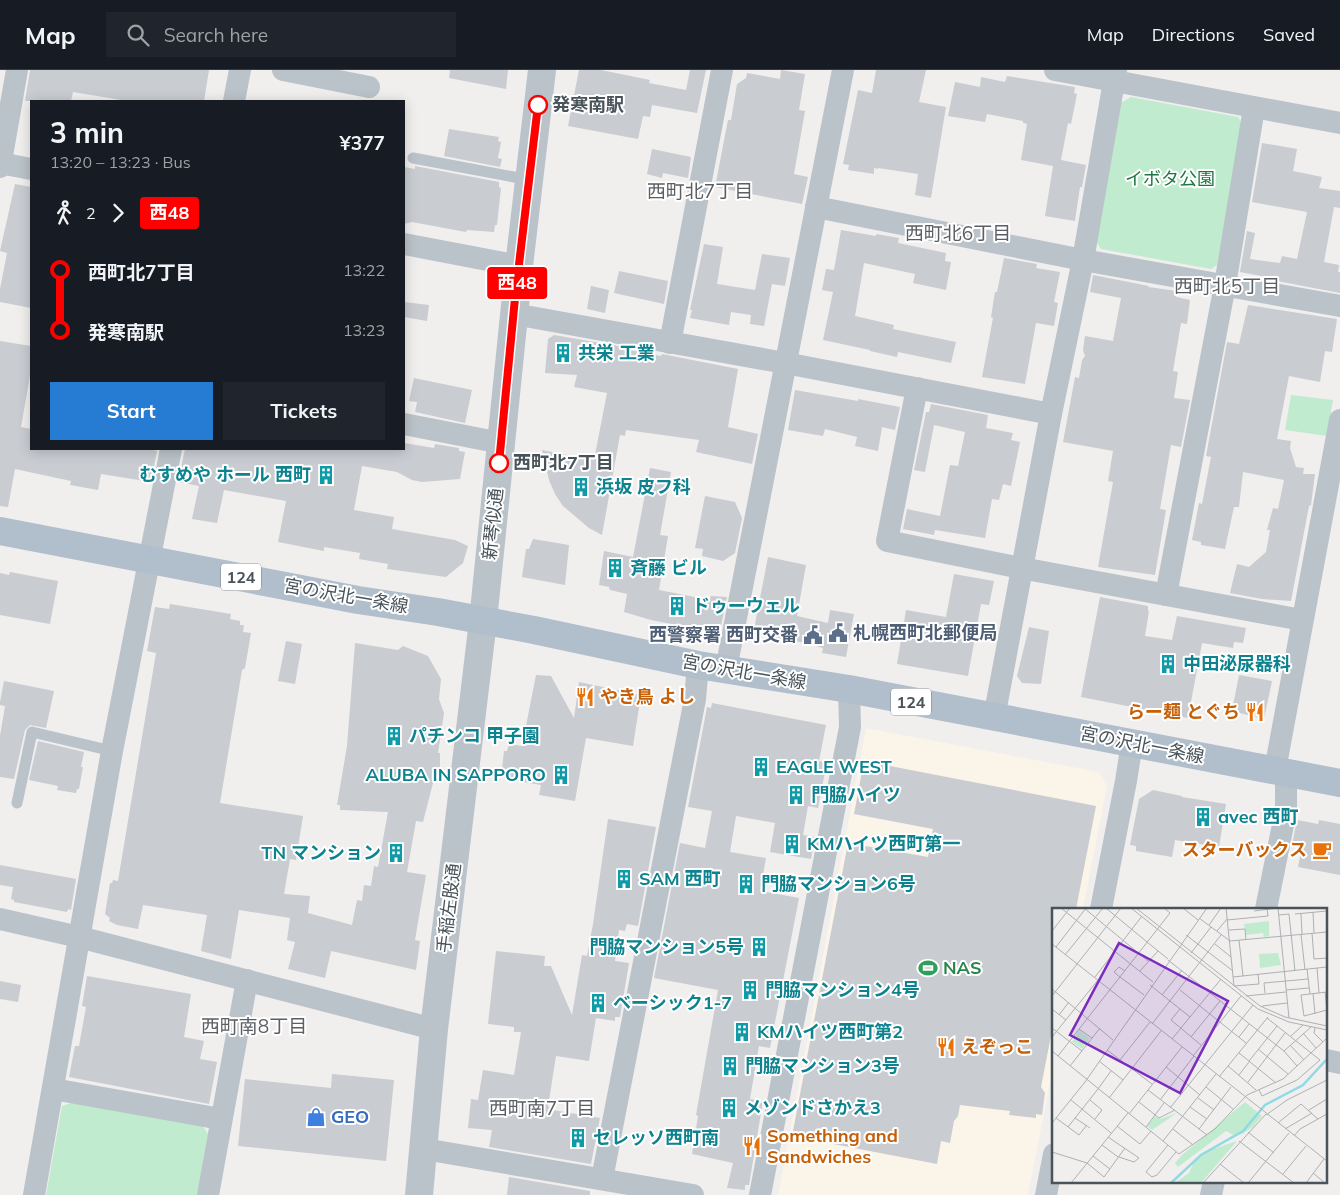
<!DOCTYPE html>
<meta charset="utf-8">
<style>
:root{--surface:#171b24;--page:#20242c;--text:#f1f3f6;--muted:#9ea1a6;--line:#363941;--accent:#267cd3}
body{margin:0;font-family:Mulish,"Noto Sans JP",sans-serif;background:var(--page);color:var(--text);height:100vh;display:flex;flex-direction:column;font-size:19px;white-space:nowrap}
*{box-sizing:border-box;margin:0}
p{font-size:16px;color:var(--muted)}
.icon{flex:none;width:28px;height:28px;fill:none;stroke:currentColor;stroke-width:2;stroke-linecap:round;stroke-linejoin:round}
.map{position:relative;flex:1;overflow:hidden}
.drawer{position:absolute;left:30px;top:30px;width:375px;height:350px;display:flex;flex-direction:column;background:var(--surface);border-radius:0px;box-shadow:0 2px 12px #0003}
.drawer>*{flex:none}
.badge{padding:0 10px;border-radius:4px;font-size:18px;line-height:32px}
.map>.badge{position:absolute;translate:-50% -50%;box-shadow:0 0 0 2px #fff}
.legs{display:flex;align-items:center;gap:8px;height:55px;padding:0 20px;font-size:16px}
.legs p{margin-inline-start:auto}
.head{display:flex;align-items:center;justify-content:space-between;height:85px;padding:0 20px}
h1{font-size:28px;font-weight:700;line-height:38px}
.cta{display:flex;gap:10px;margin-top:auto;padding:10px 20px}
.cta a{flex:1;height:58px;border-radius:0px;background:var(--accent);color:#fff;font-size:20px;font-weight:700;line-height:58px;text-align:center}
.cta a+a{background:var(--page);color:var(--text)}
ul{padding:0 20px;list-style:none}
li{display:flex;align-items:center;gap:18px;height:60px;font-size:19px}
li i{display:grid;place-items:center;width:8px;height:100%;margin:0 6px;background:currentColor}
li i::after{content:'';width:12px;height:12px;margin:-6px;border:4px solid;border-radius:50%;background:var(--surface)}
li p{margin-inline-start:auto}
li:first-child i{background:linear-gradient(#0000 50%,currentColor 0)}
li:last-child i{background:linear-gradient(currentColor 50%,#0000 0)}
header{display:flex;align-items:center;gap:30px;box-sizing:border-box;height:70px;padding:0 25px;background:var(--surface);border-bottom:1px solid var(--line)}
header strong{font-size:24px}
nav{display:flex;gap:28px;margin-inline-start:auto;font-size:18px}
.search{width:350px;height:45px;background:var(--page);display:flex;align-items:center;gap:12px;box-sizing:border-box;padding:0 18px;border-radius:0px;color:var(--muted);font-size:19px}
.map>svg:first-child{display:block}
</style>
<header>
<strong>Map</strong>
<div class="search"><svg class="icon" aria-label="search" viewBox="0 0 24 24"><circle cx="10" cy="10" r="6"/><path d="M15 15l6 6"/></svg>Search here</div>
<nav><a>Map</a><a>Directions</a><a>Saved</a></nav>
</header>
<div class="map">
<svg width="1340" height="1125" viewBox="0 0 1340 1125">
<rect width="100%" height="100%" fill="#f1eeee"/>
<path fill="#faf4e9" d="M866 658 1099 702 1107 716 1083 839H1054V992L1028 1125H778Z"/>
<g fill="#c0ebce">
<path d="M1131 27 1238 47 1242 53 1217 195 1211 199 1101 179 1096 171 1121 33Z"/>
<path d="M1291 325 1333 330 1327 366 1285 360Z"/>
<path d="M74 1032 202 1055 208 1064 197 1125H46L62 1036Z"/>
</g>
<g fill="#c9ccd1">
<path d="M30 0H209L204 31H127L73 22 71 31H25Z"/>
<path d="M450 0H508L506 19 449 8Z"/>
<path d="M579 0H601L650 10 649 13 686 20 690 0H706L697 43 652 35 650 47 643 46 638 69 568 56Z"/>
<path d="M781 0 805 4 799 40 805 41 794 104 808 107 802 134 715 117 728 50H731L737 14 746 8 747 3 780 9Z"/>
<path d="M876 0H926L919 32 946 37 931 128 915 125 918 104 878 98V99L874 98V104L848 100 849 95 843 94 858 20 872 23Z"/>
<path d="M1007 6 1075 17 1074 23 1077 24 1071 54 1068 53 1061 90 1086 95 1082 117H1080L1075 151 1045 146 1053 96 1021 90 1027 54 1023 53V51L987 44 985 52 948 46 955 12 980 17 981 7 1005 12Z"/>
<path d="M449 59 499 67 498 71 501 72 498 88 502 89 500 97 444 86Z"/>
<path d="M1262 73 1297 79 1293 101 1322 107 1319 118 1340 121V138L1334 137 1324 192 1339 195 1338 202H1340V223L1277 211V209L1240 202 1247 161 1255 163 1250 189 1280 193 1282 186 1297 189 1307 142 1252 132Z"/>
<path d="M652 79 691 87 688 108 663 103 662 108 647 104Z"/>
<path d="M415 96 499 112V117L501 118 497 155H495L494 162 467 160 466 162 412 152 404 154V97L415 99Z"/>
<path d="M15 114 31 117V238L0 232V219L7 183 0 181Z"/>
<path d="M841 160 876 166V164L899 168 898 173 946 183 945 191 951 192 946 220 913 213 915 204 864 193 855 246 894 255 893 259 956 272 951 293 898 282 897 287 870 281V280L823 270 833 222 822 220 826 199 834 200Z"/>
<path d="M704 174 723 177 717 214 755 220 762 184 790 188 785 216 772 214 764 256 750 254 751 245 731 242 729 255 690 248 692 240H690Z"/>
<path d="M1004 188 1037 194 1036 198 1060 202 1054 232 1058 233 1054 256 1036 253 1025 314 982 307 993 248 991 247 995 222H997Z"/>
<path d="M619 201 668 211 664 234 614 223Z"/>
<path d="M1093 205 1149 216 1148 217 1177 221 1176 227 1190 230 1187 254 1181 253 1173 301 1178 302 1174 328 1190 330 1181 377 1171 375 1160 439 1166 440 1155 505 1098 497 1113 412 1108 411 1113 381 1063 372 1075 307 1079 308 1082 290 1085 286 1083 280 1085 266 1113 271 1121 228 1090 222Z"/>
<path d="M591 216 609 220 605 243 587 239Z"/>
<path d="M404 232 429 235 427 251 404 247Z"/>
<path d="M1248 235 1337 249 1332 282 1325 281 1320 312 1289 306 1277 369 1291 371 1290 378 1296 397 1304 398 1303 404H1315L1311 435 1309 436 1291 531 1262 529 1230 523 1237 494 1249 497 1266 482 1270 460H1267L1273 438 1278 439 1284 410 1243 402 1239 437H1234L1225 479 1201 475V472L1192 470 1199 433 1202 434 1211 387 1206 386 1227 272 1239 274Z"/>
<path d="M554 265 630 278V280L661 286 662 284 738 299 728 357 758 364 752 394 696 382 699 370 626 360 625 366 620 365 602 465 589 458 563 436 555 424 549 410 542 380 594 390 607 323 574 317 577 305 545 303 548 269Z"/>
<path d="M0 271 31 276V300L21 357 31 359V379H147L157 381 151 412 101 404 98 420 70 415 71 411 15 399 8 437 0 436Z"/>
<path d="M414 308 472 320 465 353 415 342 417 332 409 331Z"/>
<path d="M795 320 858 331V329L900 337 895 360 882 357 878 381 855 376 857 367 825 359 823 366 788 360Z"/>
<path d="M931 334 988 345 986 358 1013 363 1011 370 1020 372 1011 416 1003 414 999 430 992 429 985 468 935 460 934 465 903 459 907 439 940 446 950 395 958 396 965 362 934 355 925 402 914 400 926 342H929Z"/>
<path d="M404 373 434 378 435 374 459 378V381L465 382 460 409 422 412 412 410 397 402 362 396 354 440 394 447 392 459 455 470 468 476 463 493 446 507 387 499 388 494 359 489 360 483 324 477V481L278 472 286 431 224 420 217 453 192 449 199 416 178 412 185 379H404Z"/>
<path d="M650 398 671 402 660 465 668 466 659 520 710 530 711 526 727 527 720 561 718 563 651 550 624 542 627 524 610 520 609 517 599 515 604 481 633 487Z"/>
<path d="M705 426 735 432 742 448 735 483 723 491 702 486 703 479 695 478Z"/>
<path d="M533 469 569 475 565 515 522 507 526 479H529Z"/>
<path d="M768 487 806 495 797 546 828 553 830 540 854 544 846 587 822 583 823 578 806 573 755 564V554Z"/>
<path d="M10 502 58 511 50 554 0 545V503L9 505Z"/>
<path d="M954 504 994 511 989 535 981 534 968 606 897 594 906 540 946 547Z"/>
<path d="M1100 527 1148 536V541H1149L1145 566 1172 570 1177 546 1246 558 1243 573 1234 572 1233 578 1202 573 1188 648 1081 627Z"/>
<path d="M170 534 231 544 230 549 240 551V555H244L243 562 251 563 245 598 242 600 220 733 303 746 296 790 290 789 284 824 310 826 308 843 352 855 357 830 362 831 364 815 371 816 374 796 378 797 388 742 340 740V735H337L347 676 355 573 398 580 403 576 428 586 441 609 439 629 444 643 438 683H440V706L435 705 423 752 416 751 407 802 426 805 415 870 420 871 416 900 331 881 325 908 288 899 295 872 287 870 290 848 239 840 231 889 201 881 207 845 143 835 138 859 117 855 109 851 110 848 105 844 110 813H112L113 810 118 811 156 583 147 581 155 537 169 539Z"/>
<path d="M1029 557 1049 561 1041 614 1022 613 1017 606Z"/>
<path d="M286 571 302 574 295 614 278 611Z"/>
<path d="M536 605 551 606 574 648 579 612 641 625 633 676 586 668 575 731 539 725 541 715 505 709 504 706 501 707 504 681H507L509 674 522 676Z"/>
<path d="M1239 605 1272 611 1264 649 1232 641Z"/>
<path d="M4 611 54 621 46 658 30 655 25 660 14 709 0 707V666L5 636 0 635V632Z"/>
<path d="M712 633 826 655 819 691 827 693 823 712 818 738 808 736 803 765 815 767 811 789 770 782 775 753 736 746 730 782 766 788 760 821 799 828 770 978 759 976 750 1029 763 1031 749 1115H745V1120L727 1118 733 1093 692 1084 698 1046 696 1045 718 920 654 908 680 773 705 778 712 741 688 737 707 637 711 638Z"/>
<path d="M38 671 84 682 81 697H83L79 719H77L76 723 57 720 58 716 29 710Z"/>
<path d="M864 691 1096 736 1076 839H1054V950L1041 1017 1045 1023 1042 1045 1036 1044V1048L1009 1045 1010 1041 960 1035 958 1046 954 1051 950 1073 941 1071 937 1094 792 1066 848 773 928 787 933 759 854 744Z"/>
<path d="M1153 720 1182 726V727L1226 734 1219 777 1175 770 1172 787 1136 781V776L1130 775 1139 729Z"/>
<path d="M608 749 656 757 638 856 627 854 625 861 619 860 615 891 629 893 620 947H615V951L596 948 589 991 556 986 548 1037H553V1040L600 1048 591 1094 489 1077 492 1060 468 1058 471 1029 478 1030 483 1000 514 1005 521 962H514V957L488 954 496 881 545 886 544 896H551L572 945 582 885 587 886 593 854Z"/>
<path d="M1297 750 1318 754 1319 750 1340 754V805L1298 797 1302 777 1292 775Z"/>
<path d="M0 795 76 809 71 840 68 839 67 842 14 832V830L11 829 13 817 0 815Z"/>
<path d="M87 906 191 924 184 967 204 971 200 989 217 992 209 1034 69 1007 75 976H79L86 937 82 936Z"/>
<path d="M0 911 21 915 18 932 0 929Z"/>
<path d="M332 1004 394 1010 386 1091 238 1076 245 1009 331 1018Z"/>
<path d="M509 1107 590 1121V1125H507Z"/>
</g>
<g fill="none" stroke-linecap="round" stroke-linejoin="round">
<g stroke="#bbc3ca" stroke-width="11">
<path d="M413 88 530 110"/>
<path d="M17 733 32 662 112 681"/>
</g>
<g stroke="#bbc3ca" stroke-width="22">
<path d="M283 0 369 17"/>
<path d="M1055 0 1340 53"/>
<path d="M234 31 240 0"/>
<path d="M0 93 31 99"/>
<path d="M0 97 17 0"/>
<path d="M816 137 1083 190 1340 236"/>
<path d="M404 174 519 196"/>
<path d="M514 244 785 293 1051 344"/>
<path d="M670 273 722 0"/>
<path d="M917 318 887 471 1016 497 1302 550"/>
<path d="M404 354 501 373"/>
<path d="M1166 525 1225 215 1254 38"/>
<path d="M726 599 843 0"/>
<path d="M994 648 1051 344 1083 190 1116 0"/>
<path d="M1275 700 1340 350"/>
<path d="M1101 839 1126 711 1132 673"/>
<path d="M1266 839 1286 740V702"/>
<path d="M0 849 79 867 434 959"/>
<path d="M1326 990 1340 993"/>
<path d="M53 1019 221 1049"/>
<path d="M424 1079 693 1125"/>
<path d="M602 1109 695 629 698 595"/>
<path d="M34 1125 112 681 171 379"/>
<path d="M208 1125 247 910"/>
<path d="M760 1125 850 657 849 619"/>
<path d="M1046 1125 1054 1084"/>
<path d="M1211 1125 1214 1111"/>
</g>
<path stroke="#bbc3ca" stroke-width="28" d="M419 1125 434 959 483 551 519 196 542 0"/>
<path stroke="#b0bfcb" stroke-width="28" d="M0 461 358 530 438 542 534 560 698 595 849 619 1340 713"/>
</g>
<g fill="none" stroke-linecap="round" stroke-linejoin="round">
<g stroke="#fff" stroke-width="11">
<path id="line-1" d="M499 393 515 228 538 35"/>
</g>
<use href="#line-1" stroke="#f00" stroke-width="8"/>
</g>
<defs>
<g id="building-bare" transform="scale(1.5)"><path d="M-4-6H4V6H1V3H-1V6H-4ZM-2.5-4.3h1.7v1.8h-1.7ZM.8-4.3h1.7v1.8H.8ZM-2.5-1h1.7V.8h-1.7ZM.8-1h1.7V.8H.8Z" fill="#0f9aa8" stroke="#fff" stroke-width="2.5" paint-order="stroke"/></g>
<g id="civic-bare" transform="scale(1.5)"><path d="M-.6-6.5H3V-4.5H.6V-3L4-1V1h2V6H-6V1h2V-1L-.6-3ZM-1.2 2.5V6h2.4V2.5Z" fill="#5c6f8a" stroke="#fff" stroke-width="2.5" paint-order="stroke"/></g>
<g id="restaurant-bare" transform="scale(1.5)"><path d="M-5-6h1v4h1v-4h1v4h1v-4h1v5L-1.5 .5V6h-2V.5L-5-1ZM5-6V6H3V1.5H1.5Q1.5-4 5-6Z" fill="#e8710a" stroke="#fff" stroke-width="2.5" paint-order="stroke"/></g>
<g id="cafe-bare" transform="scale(1.5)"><path d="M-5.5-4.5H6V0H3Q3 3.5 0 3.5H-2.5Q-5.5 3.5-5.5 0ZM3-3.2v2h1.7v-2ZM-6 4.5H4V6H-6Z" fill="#e8710a" stroke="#fff" stroke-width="2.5" paint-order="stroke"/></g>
<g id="stadium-bare" transform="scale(1.5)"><path d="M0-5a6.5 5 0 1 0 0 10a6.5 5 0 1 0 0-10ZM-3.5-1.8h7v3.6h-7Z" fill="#2e9e5b" stroke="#fff" stroke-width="2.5" paint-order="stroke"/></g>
<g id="shop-bare" transform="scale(1.5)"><path d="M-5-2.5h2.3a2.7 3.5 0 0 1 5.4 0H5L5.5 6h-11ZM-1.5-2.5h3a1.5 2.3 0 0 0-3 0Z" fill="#3f7fe0" stroke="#fff" stroke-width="2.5" paint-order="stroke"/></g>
</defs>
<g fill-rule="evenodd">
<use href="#building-bare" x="563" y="283"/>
<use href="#building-bare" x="326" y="405"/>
<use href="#building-bare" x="581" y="417"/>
<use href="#building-bare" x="615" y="498"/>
<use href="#building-bare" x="677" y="536"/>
<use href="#civic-bare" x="838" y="563"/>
<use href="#civic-bare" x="813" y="565"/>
<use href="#building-bare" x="1168" y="594"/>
<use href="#restaurant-bare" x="585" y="627"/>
<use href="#restaurant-bare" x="1255" y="642"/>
<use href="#building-bare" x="394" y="666"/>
<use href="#building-bare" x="761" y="697"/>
<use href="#building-bare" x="561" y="705"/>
<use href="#building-bare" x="796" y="725"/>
<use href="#building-bare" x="1203" y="747"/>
<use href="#building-bare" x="792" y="774"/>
<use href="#cafe-bare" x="1322" y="780"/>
<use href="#building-bare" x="396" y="783"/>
<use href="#building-bare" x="624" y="809"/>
<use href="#building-bare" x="746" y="814"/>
<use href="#building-bare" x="759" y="877"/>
<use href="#stadium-bare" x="928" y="898"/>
<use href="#building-bare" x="750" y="920"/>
<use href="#building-bare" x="598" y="933"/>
<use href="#building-bare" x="742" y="962"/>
<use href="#restaurant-bare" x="946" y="977"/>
<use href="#building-bare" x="730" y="996"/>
<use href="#building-bare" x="729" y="1038"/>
<use href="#shop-bare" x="316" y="1047"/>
<use href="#building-bare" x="578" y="1068"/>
<use href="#restaurant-bare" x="752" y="1076"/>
</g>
<g fill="#fff" stroke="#f00" stroke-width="2.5">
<circle cx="538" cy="35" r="9"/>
<circle cx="499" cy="393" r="9"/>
</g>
<g text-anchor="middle" stroke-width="4" stroke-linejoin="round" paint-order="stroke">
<g fill="#fff" stroke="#7f878c" stroke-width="1">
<rect x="221" y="493.5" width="40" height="27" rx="4"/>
<rect x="891" y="618.5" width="40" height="27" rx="4"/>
</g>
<g font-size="16" font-weight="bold" fill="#48535a">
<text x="241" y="513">124</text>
<text x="911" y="638">124</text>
</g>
<g font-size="18" font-weight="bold" fill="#48535a" stroke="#fff" text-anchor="start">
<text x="552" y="41">発寒南駅</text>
<text x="513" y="399">西町北7丁目</text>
</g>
<g font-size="18" fill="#1e7644" stroke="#fff">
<text x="1170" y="115">イボタ公園</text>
</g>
<g font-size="18" font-weight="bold" fill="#0d838f" stroke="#fff" text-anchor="start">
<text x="578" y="289">共栄 工業</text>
<text x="311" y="411" text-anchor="end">むすめや ホール 西町</text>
<text x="596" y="423">浜坂 皮フ科</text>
<text x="630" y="504">斉藤 ビル</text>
<text x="692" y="542">ドゥーウェル</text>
<text x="1183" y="600">中田泌尿器科</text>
<text x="409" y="672">パチンコ 甲子園</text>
<text x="776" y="703">EAGLE WEST</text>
<text x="546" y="711" text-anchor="end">ALUBA IN SAPPORO</text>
<text x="811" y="731">門脇ハイツ</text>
<text x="1218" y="753">avec 西町</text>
<text x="807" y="780">KMハイツ西町第一</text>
<text x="381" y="789" text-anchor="end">TN マンション</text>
<text x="639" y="815">SAM 西町</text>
<text x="761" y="820">門脇マンション6号</text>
<text x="744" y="883" text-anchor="end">門脇マンション5号</text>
<text x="765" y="926">門脇マンション4号</text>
<text x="613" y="939">ベーシック1-7</text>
<text x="757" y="968">KMハイツ西町第2</text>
<text x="745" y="1002">門脇マンション3号</text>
<text x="744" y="1044">メゾンドさかえ3</text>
<text x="593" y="1074">セレッソ西町南</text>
</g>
<g font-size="18" fill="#48535a" stroke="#fff">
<text transform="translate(493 454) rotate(-84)" y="6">新琴似通</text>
<text transform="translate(346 526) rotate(10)" y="6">宮の沢北一条線</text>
<text transform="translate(744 602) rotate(10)" y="6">宮の沢北一条線</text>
<text transform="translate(1142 675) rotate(11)" y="6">宮の沢北一条線</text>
<text transform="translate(449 838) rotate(-83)" y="6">手稲左股通</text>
</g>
<g font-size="18" font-weight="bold" fill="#4e5e75" stroke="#fff" text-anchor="start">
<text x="853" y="569">札幌西町北郵便局</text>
<text x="798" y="571" text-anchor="end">西警察署 西町交番</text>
</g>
<g font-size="18" font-weight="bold" fill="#c56008" stroke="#fff" text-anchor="start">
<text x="600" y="633">やき鳥 よし</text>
<text x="1240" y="648" text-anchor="end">らー麺 とぐち</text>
<text x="1307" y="786" text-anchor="end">スターバックス</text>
<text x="961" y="983">えぞっこ</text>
<text x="767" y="1072">Something and<tspan x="767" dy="21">Sandwiches</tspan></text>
</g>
<g font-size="18" font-weight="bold" fill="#27864d" stroke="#fff" text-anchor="start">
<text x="943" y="904">NAS</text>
</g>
<g font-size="18" font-weight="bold" fill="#366cbe" stroke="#fff" text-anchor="start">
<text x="331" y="1053">GEO</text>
</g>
<g font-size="19" fill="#5b5f63" stroke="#fff">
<text x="700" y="128">西町北7丁目</text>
<text x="958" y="170">西町北6丁目</text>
<text x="1227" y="223">西町北5丁目</text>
<text x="254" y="963">西町南8丁目</text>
<text x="542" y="1045">西町南7丁目</text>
</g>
</g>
<g transform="translate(1052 838)">
<rect width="275" height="275" fill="#f1eeee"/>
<path d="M217 13V28L212 29 211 25 194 27 192 16ZM226 45 229 57 208 60 207 46ZM27 122 38 130 30 141 20 134ZM193 194 210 208 201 219 190 226 181 227 174 223 126 259 123 255 130 247ZM125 205 100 222 95 218 103 208 108 211ZM185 233 149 275H123L137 265 142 254 158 242Z" fill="#c0ebce"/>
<path fill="none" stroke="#90d9e5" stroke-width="2.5" d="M119 275 149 247 191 223 213 197 251 177 275 151"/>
<path fill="none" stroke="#adb0b3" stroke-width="1" d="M9 0 101 74M32 0 96 53M54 0 95 34M79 0 206 101 237 114 275 122M84 0 208 98 233 109 275 118M131 0 146 12M174 0 182 78 207 76 206 66M226 0 237 110M202 3 226 0M261 4 262 25M243 6 275 3M249 6 250 26M227 7 237 6 243 63M147 10 178 33 275 24M175 12 216 8 215 0M157 17 169 0M177 22 193 21 194 32M0 23 18 0M165 23 175 11M260 25 262 51 275 50M249 26 253 62M134 27 181 63M187 32 191 68M95 34 116 51M0 36 275 253M163 36 179 49M4 39 34 0M139 45 159 19M13 47 51 0M116 52 232 143 245 158M265 60 267 85M255 61 258 86M88 63 106 43M43 69 90 8M68 69 92 87M68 69 62 64 67 59 73 63M181 69 275 59M98 77 138 109M0 81 61 132M128 82 194 135M234 82 257 80M273 84 275 102M275 84 249 87 252 108 275 102M213 85 212 75 256 71M261 85 263 106M110 87 130 62M0 88 69 0M194 88 234 84M210 98 235 95M0 101 14 112M128 101 119 112 149 137M7 107 17 94M100 116 169 27M0 120 30 143M263 120 262 125 271 134M27 121 40 130M251 125 264 140M239 128 251 117M0 129 46 72M139 129 168 93M187 129 197 116M120 131 169 71M238 137 252 152M206 141 236 166M55 142 100 176M0 143 127 246 163 221 195 187 231 171 275 130M232 143 259 119M187 145 224 175M6 148 118 5 112 0M141 148 189 88M68 152 98 114M47 153 71 172M197 153 225 118M18 158 48 120M176 158 204 182M114 159 148 187M187 167 197 154M167 169 216 109M196 174 233 125M154 179 181 201M46 181 59 163M96 182 155 227M207 182 210 188 245 172 268 152 215 110M57 190 109 123M146 190 162 202M19 192 59 225M38 192 50 202 43 211M108 192 142 148M87 194 107 210 123 202M138 199 155 211M118 200 201 97M257 202 275 191M77 206 130 139M214 207 235 192 275 172M4 210 27 227 34 218M23 210 38 220M0 215 33 174 155 0M226 215 249 196 266 211M65 218 88 236 99 223M16 219 46 181M94 219 112 195M121 221 141 237M147 221 179 179M233 221 260 205M196 224 222 245M242 228 248 221 275 206M56 229 87 250 82 254 67 249M111 233 164 166M187 233 242 275M50 237 66 249M116 237 94 264 100 269 105 267 124 244M0 244 35 255 52 269 73 240M41 248 58 261M168 256 192 275M261 265 273 275M231 266 254 238M19 275 76 205M151 275 214 206M196 275 237 225M254 275 272 251"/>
<path fill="#7b2cbf" fill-opacity="0.15" stroke="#7b2cbf" stroke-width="2.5" d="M67 35 176 93 128 185 18 127Z"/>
<rect width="275" height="275" fill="none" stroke="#48535a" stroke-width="2.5"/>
</g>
</svg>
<b class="badge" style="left:517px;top:213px;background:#f00;color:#fff">西48</b>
<section class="drawer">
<div class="head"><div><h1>3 min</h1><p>13:20 – 13:23 · Bus</p></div><b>¥377</b></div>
<div class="legs"><svg class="icon" aria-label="walk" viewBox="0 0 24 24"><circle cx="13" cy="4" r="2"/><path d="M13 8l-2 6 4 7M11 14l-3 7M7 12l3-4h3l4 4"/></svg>2<svg class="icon" aria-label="forward" viewBox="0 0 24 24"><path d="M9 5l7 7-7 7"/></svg><b class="badge" style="background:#f00;color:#fff">西48</b></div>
<ul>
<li><i style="color:#f00"></i><b>西町北7丁目</b><p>13:22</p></li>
<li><i style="color:#f00"></i><b>発寒南駅</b><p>13:23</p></li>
</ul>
<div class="cta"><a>Start</a><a>Tickets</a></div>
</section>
</div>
